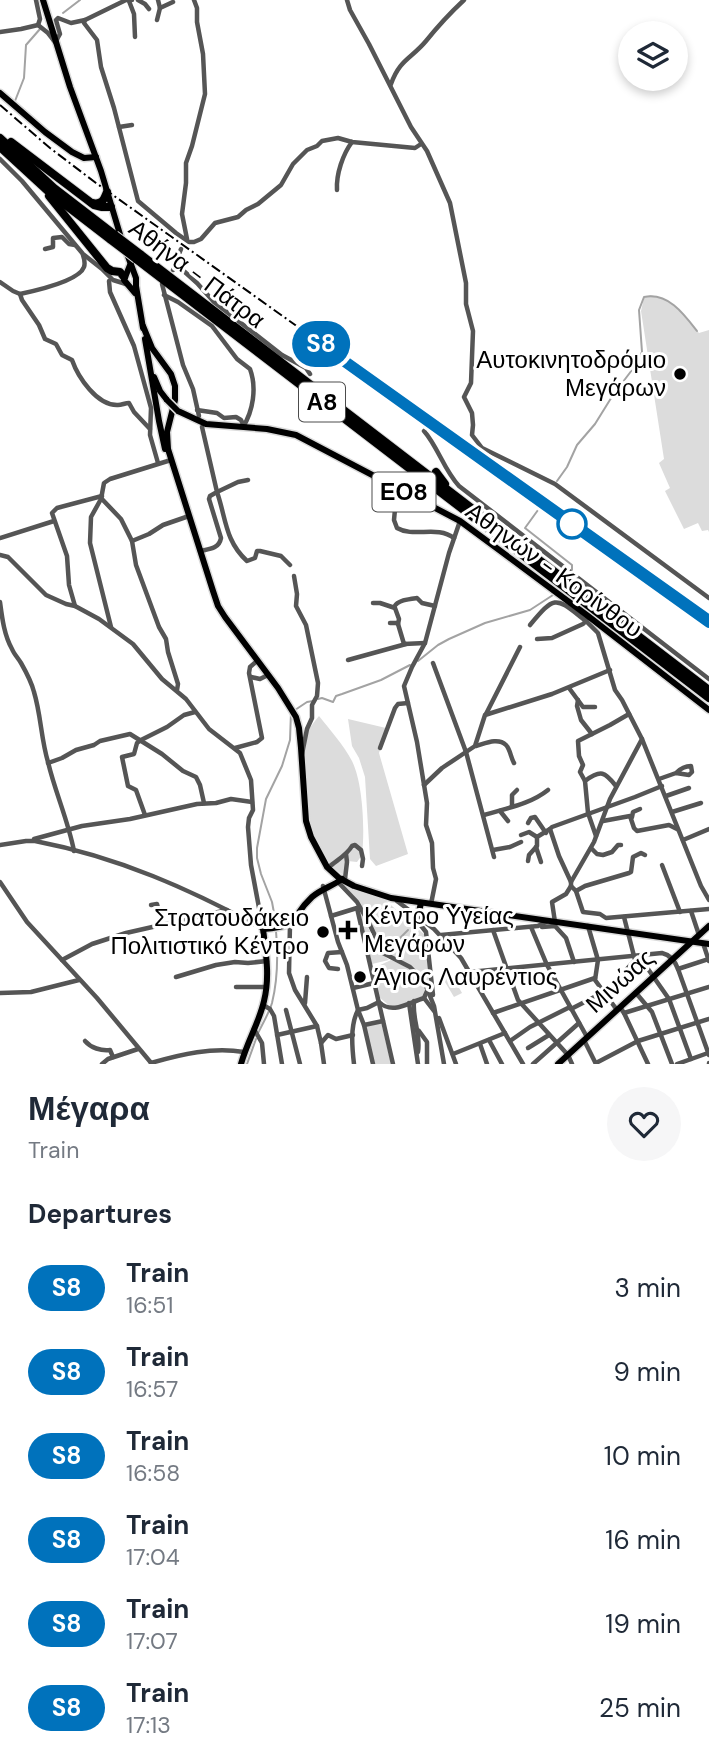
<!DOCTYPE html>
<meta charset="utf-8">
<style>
:root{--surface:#fff;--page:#f6f6f7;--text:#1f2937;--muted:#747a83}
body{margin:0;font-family:"DM Sans",sans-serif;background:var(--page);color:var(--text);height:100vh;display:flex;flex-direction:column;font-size:26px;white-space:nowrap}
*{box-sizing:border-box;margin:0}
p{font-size:23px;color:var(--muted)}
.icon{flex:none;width:38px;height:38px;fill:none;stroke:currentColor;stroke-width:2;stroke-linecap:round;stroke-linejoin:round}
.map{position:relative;height:1064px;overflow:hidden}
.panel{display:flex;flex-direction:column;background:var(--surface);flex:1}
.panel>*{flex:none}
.badge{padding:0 14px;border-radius:23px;font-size:24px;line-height:46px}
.tools{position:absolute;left:618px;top:21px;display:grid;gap:14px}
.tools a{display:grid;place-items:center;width:70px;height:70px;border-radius:50%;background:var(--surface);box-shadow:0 4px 10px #0003;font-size:35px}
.map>.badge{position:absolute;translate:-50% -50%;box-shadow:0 0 0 4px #fff}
h2{padding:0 28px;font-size:26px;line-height:63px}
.round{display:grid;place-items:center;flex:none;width:74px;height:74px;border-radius:37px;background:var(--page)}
.overview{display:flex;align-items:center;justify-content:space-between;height:119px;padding:0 28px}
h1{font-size:33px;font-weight:600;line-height:52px}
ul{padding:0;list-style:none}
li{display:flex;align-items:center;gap:21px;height:84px;padding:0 28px}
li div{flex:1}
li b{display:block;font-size:26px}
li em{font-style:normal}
li .badge{min-width:77px;font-weight:700;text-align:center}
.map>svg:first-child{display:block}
</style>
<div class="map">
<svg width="709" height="1064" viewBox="0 0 709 1064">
<rect width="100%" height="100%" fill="#fff"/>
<g fill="#dcdcdc">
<path d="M650 295C675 299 683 315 699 333L709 330V532L708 530 702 531 698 523 684 529 665 491 670 488 659 463 664 459 641 311 644 298Z"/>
<path d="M319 716C330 730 343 744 352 761 363 783 365 830 362 855L357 862 348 861 345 876C309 854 308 817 306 778 305 764 304 749 307 734 309 728 315 721 319 716Z"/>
<path d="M348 719 386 728 379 753 408 854 376 866 370 859 365 777 359 758 352 746Z"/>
<path d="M345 884 366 894 384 899 425 935 431 992C425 971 407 962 387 955L386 951H384C372 923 364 908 344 886Z"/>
<path d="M359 909 380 952 389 960 372 964Z"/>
<path d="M391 960C407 966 417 975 427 989L423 997 392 1008 379 997 373 971 376 967Z"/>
<path d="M450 972 462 993 454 997 442 977Z"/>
<path d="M381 1022 391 1064H374L365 1026Z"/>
</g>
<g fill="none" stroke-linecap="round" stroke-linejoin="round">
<g stroke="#a3a3a3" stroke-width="2">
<path d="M63 13 80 0"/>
<path d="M15 101 24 78 26 45 40 29"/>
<path d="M557 481 567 467 577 445 595 424 613 395 635 366 642 352 639 310 644 297C668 292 684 314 697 331"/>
<path d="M538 510 525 528 572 565V571L568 577"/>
<path d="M418 661 438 645 449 639 485 623 530 610 553 595"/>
<path d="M318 699 322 698 333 702 336 696 342 694 381 680 410 665"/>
<path d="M295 710 307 702 313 701"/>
<path d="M276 924 272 902 261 874 257 858V848L266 799 282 766 290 740 291 712"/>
<path d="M387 951 408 930"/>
<path d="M258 1033C263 1023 269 1013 272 1003 278 979 278 954 276 931"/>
<path d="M247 1064 256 1039"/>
</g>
<g stroke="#dbdbdb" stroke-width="9">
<g id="major">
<path d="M43 0 70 87 101 171 122 241"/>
<path d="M0 93 45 132 72 152 84 158 96 157"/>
<path d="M126 251 136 278V286L143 328"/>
<path d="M130 265 124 280 135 293"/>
<path d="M143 326 152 348 171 374 175 386V400L167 432 168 449 213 591 218 606 225 617 278 688 296 717 299 728 301 748 306 821 311 837 327 867 339 878 354 886 391 898 709 944"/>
<path d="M145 339 159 421 165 449"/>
<path d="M154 377 160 391 167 400"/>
<path d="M178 411 206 424 267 429 296 435 460 521 588 616 709 710"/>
<path d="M418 916 421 903"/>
<path d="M241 1064C247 1042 259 1023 264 1001 270 977 266 953 263 929 303 926 288 919 312 897 321 889 333 886 342 879"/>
<path d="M558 1064 709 926"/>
</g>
</g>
<g stroke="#dbdbdb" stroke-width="10">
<g id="highway">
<path d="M0 138 54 188 115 235"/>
<path d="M11 142 94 205 102 207H111"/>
<path d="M0 147 50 193 111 240"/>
<path d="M49 196 107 268 112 271 120 272 124 277"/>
<path d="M92 203C102 205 104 200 107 192"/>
<path d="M140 254 709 690"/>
<path d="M136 259 709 698"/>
<path d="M436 472 445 484"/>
</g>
</g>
<g stroke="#555" stroke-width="4.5">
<path d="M36 0 40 19 38 25"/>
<path d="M132 0H126L85 20 84 23 97 40 101 67 114 108 138 201 176 233 189 242H194L201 239 215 223 238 217 246 210 258 204 281 185 293 164 307 150 317 146 322 141 338 138 352 142 415 148 421 144"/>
<path d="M138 0 145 4 149 9"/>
<path d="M347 0 350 10 369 44 411 127 427 151 450 203 466 283V304L473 331 471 383 464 397 472 413 473 425 472 435 482 448 555 484 709 598"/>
<path d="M129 1 134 14 135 37"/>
<path d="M160 8 173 2"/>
<path d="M157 20 160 8 158 0"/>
<path d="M0 32 21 29 38 25 48 33 55 42"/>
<path d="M56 41 60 34 56 20 58 18 71 23 85 20"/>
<path d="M391 84C400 59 411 59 426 41 438 26 450 13 464 0"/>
<path d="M119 127 132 125"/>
<path d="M0 159 22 181 83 254 102 269 113 280 126 284"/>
<path d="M337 190C336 174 343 154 352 142"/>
<path d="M187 239 182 214 186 183V163L192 146 205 94 203 54 197 22V8L194 0"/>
<path d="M45 249 53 247V238L62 237 69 244 75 245"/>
<path d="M176 264 197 283 214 302 282 355 306 368 310 374"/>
<path d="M173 270 181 249"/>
<path d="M109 281 110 292 134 346 151 408 150 435 158 463"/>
<path d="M0 282 13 291 20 294C34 291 79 281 84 267 85 264 84 258 83 255"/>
<path d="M162 284 183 365 193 389 199 416"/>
<path d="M20 294 22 300 39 325 45 339 56 344 62 355 72 360C78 377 97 406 118 405 122 405 125 403 129 403L134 412 150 429"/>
<path d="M164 295 178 302 212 326 237 359 250 369C257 388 253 411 243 427"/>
<path d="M197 410 217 413 224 418 236 417 241 420 243 424"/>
<path d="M425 430 424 431C438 447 444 470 459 486L709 679"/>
<path d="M248 480 238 482 217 492C226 518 225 541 247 561L255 558 257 551H260L281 556 290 565"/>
<path d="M397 488 394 520 397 528C414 538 437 525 454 538"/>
<path d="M101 498 121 519 132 541 149 534 163 525 189 516"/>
<path d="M0 538 54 521"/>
<path d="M132 541 136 565 159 627 166 639 168 652 178 684 177 690"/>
<path d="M200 551C209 549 219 549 221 538L209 499 210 496 217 492 202 427"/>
<path d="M0 555 8 557 46 595 66 604 75 606 99 619 133 644 162 679 186 699 209 729 240 753 251 780 253 810 249 818 248 827 251 865 263 929"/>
<path d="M294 576 297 594 296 606 306 625 318 683 317 696 312 705V718L307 729 302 754"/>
<path d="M0 602C2 617 4 635 12 649 14 654 18 658 21 663 25 670 32 684 34 692 41 715 41 739 48 762 55 792 68 820 74 851"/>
<path d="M373 603H380L395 608 399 619 398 624"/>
<path d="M75 606 69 585 67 556 52 513 57 508 102 496"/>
<path d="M394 607C398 600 409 599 417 598L422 603 435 606"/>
<path d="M588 616 586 621 598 633 615 690 622 700 642 739 610 799 594 842 571 882V886L576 891 583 912 600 914 606 918 709 909"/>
<path d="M390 623H396L398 624 404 644 425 643"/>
<path d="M530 625C556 594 555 597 586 621L583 624 552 638 537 639"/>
<path d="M111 627 90 543 91 517 101 499 104 483 110 479 171 460"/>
<path d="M348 660 406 644"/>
<path d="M433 663 466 752 494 857"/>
<path d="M251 677 260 679 268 675"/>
<path d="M569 688 583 707H595"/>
<path d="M578 700 577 706 581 720 592 734"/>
<path d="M486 714 520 647"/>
<path d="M642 739 701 886 709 900"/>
<path d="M476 746C484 744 498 737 506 745 510 749 511 758 514 763"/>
<path d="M235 748 257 742 262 738 249 673 250 667 257 661"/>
<path d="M380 748 395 708 398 704 408 703"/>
<path d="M48 763 62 758 76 750 94 745 100 741 130 734 162 754 183 771 196 777 200 785 204 803"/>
<path d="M659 779 676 773 689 775 692 772 691 766C684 766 680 769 676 773"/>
<path d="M585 781 580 772 583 765 579 756 578 741 610 725 629 714"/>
<path d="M424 785 442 768 475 746 485 715 552 694 610 670"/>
<path d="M666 796 689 788"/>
<path d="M512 806V795L517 790"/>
<path d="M500 811 508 821"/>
<path d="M672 812 701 803"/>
<path d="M145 815 136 790 128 786 122 757 134 754 137 743 141 740 167 727 184 715 195 712"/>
<path d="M484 815C506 808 529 805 548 790"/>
<path d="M632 817 633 812 640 809"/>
<path d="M603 821 630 816 634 828 637 831 669 825 677 829"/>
<path d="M528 823 531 818 535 817 546 833"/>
<path d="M521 835 529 832 537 837"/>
<path d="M596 836 588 813 585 781C601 769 605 772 616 786"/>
<path d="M34 839 82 826 130 819 197 804 216 803 231 799 252 802"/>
<path d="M683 840 709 829"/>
<path d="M0 845 26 841H35C118 857 190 889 263 929"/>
<path d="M536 847 541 862"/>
<path d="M591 848 597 854 603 855 612 852 618 845H621"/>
<path d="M493 850 510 847 521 842"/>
<path d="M528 861 529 855 537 846V837L550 829"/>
<path d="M662 865 680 912"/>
<path d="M329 867C337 860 347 855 352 846L355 845 361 850 363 859 362 866"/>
<path d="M345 879 347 862 346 854"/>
<path d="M0 882 27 922 97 998 152 1064"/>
<path d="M338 882 357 902 369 923 383 953 410 967 424 981 434 1006 444 1064"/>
<path d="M571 882 559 856 550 829 552 827 635 797 662 786"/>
<path d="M323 886 338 942 347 965 358 1010C350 1025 352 1047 354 1064"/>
<path d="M576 891 585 886 629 873 631 872 633 857 641 853 645 855"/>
<path d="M397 901 434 929 461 958 523 1064"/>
<path d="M431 904 436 879 433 868 432 843 426 825 427 803 417 742 404 686 412 667 425 643 449 553 460 521"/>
<path d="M151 905 157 904 162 924"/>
<path d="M357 908 393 1064"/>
<path d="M691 911 699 935"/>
<path d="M331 916 357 908"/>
<path d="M418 916 419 923 426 932 433 995"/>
<path d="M555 922 552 902 566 894 571 886"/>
<path d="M290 924 289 973 295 990 317 1026 321 1043 324 1064"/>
<path d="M588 926 598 960 595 980 617 1010"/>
<path d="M531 927 547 965 587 1037"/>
<path d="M542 927 555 926 566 938 574 962"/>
<path d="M493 930 518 1000 568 1055 572 1064"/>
<path d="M441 935 538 926 548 921"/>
<path d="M703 943 709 961"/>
<path d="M638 957 641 959 669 999 691 1059"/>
<path d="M62 960 92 944 126 933 227 910"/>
<path d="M338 969 329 968 325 961 328 953 342 952"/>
<path d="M678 969 709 959"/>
<path d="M470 972 662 953C671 955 675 961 678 969L709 1055"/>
<path d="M176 977 216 965 235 962 248 963 267 961"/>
<path d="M236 987H266"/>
<path d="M353 988 374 983"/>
<path d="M0 993 31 992 79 980"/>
<path d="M636 993 652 1012 672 1064"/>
<path d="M424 998 434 1011"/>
<path d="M414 1001C412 1019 421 1034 418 1052"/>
<path d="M305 1003 307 977"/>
<path d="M409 1003 418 1064"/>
<path d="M263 1005 270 1009 274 1016 282 1064"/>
<path d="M620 1007 624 1013 648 1064"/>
<path d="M571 1009 608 990 635 960 624 917"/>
<path d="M286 1010 300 1064"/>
<path d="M493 1013 595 978"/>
<path d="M624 1013 709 987"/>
<path d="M439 1018 456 1064"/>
<path d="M364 1025 383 1021"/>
<path d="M254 1029 262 1043 264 1064"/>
<path d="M419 1031 427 1042V1064"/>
<path d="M277 1035 317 1026"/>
<path d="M489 1040 502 1064"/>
<path d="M584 1040 596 1064"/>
<path d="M85 1041C91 1048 101 1051 110 1050L113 1057"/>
<path d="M510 1041 530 1027 570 1007"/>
<path d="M321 1043 328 1035 336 1039 353 1035"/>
<path d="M480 1044 487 1064"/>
<path d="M528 1048 549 1035"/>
<path d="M453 1054 505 1033"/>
<path d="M151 1063C182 1054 212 1047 244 1052"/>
<path d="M596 1063 638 1041 709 1019"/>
<path d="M102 1064 108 1059 138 1049"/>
<path d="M373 1064 364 1025 358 1010 367 1008 379 1002C392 1015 408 1003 424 998L428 989"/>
<path d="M533 1064 579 1023"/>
<path d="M677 1064 708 1053"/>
<path d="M709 1064V1063"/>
</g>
<use href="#major" stroke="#000" stroke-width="6"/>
<use href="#highway" stroke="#000" stroke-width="8"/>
<path stroke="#000" stroke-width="2" stroke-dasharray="10 3.5 2 3.5" stroke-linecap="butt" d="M0 105 50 148 96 183 709 620"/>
<g stroke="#dbdbdb" stroke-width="9" stroke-linecap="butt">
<path id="major-bridge" d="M167 400 178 411"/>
</g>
<g stroke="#dbdbdb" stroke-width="10" stroke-linecap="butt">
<g id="highway-bridge">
<path d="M115 235 140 254"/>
<path d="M111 240 136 259"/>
</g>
</g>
<use href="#major-bridge" stroke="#000" stroke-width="6"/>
<use href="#highway-bridge" stroke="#000" stroke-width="8"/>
</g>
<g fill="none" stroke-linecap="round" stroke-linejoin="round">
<g stroke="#fff" stroke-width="16">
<path id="line" d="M709 620 320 343 343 361 709 623"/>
</g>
<use href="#line" stroke="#0072bc" stroke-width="10"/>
</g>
<g fill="#000" stroke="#fff" stroke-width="2.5">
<circle cx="680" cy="374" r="7"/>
<path d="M344.5 919.5h7v7h7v7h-7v7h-7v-7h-7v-7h7z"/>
<circle cx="323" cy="932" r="7"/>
<circle cx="360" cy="977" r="7"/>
</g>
<circle fill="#fff" stroke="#0072bc" stroke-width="3.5" cx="572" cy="524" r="14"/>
<g text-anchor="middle" stroke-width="6" stroke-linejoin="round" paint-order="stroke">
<g fill="#fff" stroke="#4c4c4c" stroke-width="2">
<rect x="299" y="382.5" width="46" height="39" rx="5"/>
<rect x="372.5" y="472.5" width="63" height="39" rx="5"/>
</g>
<g font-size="23" font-weight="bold" fill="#000">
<text x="322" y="410">Α8</text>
<text x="404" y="500">ΕΟ8</text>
</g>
<g font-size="24" fill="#000" stroke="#fff">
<text transform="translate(197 274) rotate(37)" y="8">Αθήνα - Πάτρα</text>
<text transform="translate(554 570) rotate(36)" y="8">Αθηνών - Κορίνθου</text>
<text transform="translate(620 981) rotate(-42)" y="8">Μινώας</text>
</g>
<g font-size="24" fill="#000" stroke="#fff" text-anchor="end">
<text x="666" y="368">Αυτοκινητοδρόμιο<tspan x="666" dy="28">Μεγάρων</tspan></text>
<text x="364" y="924" text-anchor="start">Κέντρο Υγείας<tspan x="364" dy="28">Μεγάρων</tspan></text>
<text x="309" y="926">Στρατουδάκειο<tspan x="309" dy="28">Πολιτιστικό Κέντρο</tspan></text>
<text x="374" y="985" text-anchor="start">Άγιος Λαυρέντιος</text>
</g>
</g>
</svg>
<div class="tools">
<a><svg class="icon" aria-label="layers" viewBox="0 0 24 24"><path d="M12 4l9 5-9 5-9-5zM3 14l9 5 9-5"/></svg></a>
</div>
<b class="badge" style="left:321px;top:344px;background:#0072bc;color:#fff">S8</b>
</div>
<section class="panel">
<div class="overview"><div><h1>Μέγαρα</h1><p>Train</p></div><a class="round"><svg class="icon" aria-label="heart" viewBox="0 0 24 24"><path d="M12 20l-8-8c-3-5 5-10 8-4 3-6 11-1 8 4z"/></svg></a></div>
<h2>Departures</h2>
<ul>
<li><span class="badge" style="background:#0072bc;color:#fff">S8</span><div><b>Train</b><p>16:51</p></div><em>3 min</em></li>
<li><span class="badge" style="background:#0072bc;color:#fff">S8</span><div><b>Train</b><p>16:57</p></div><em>9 min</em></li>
<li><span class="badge" style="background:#0072bc;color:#fff">S8</span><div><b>Train</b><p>16:58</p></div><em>10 min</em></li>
<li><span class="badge" style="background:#0072bc;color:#fff">S8</span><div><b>Train</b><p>17:04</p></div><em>16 min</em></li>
<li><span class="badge" style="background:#0072bc;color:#fff">S8</span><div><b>Train</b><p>17:07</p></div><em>19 min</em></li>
<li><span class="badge" style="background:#0072bc;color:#fff">S8</span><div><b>Train</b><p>17:13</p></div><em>25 min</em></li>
</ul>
</section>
